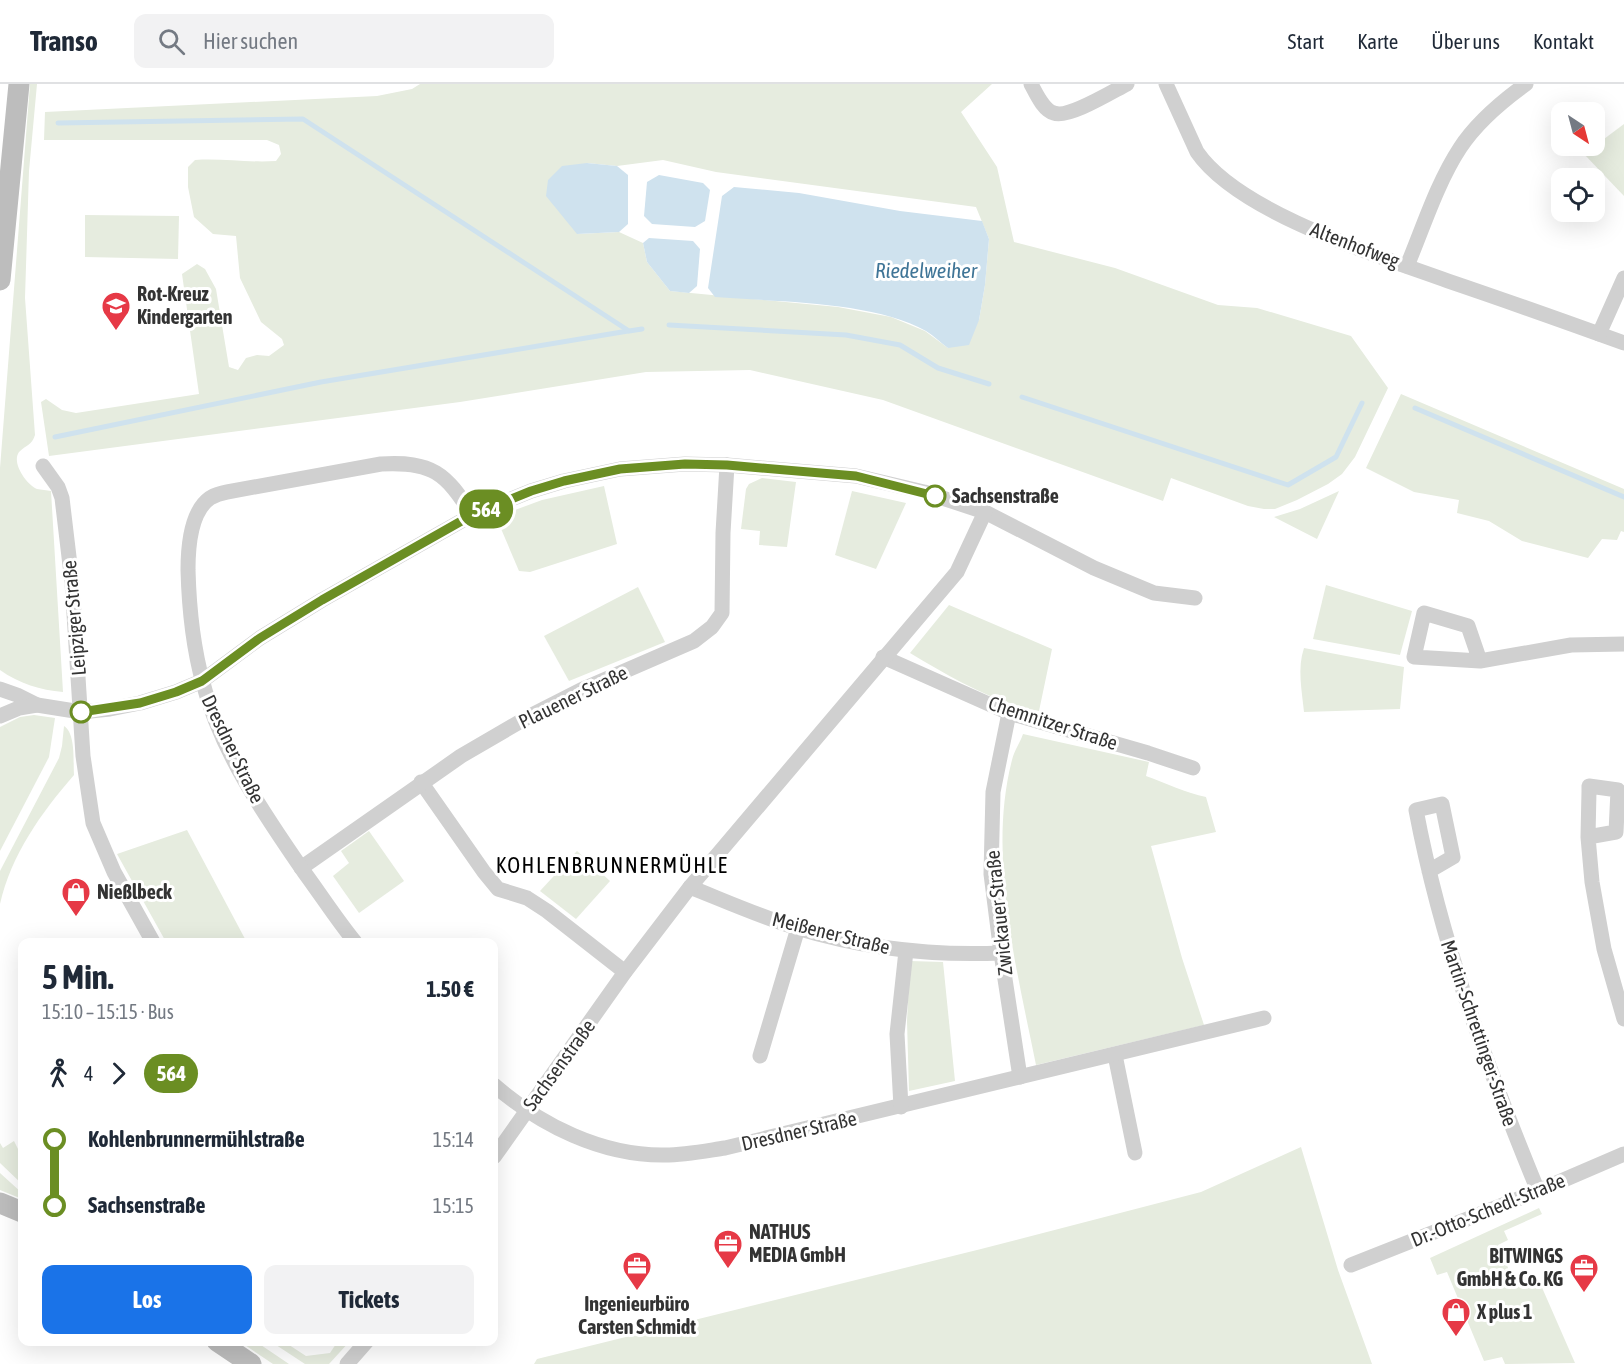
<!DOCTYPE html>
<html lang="de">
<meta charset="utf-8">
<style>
:root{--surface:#fff;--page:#f2f2f3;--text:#1f2937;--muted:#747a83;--line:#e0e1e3;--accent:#1a73e8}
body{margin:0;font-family:"Asap Condensed",sans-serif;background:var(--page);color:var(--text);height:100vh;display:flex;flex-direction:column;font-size:22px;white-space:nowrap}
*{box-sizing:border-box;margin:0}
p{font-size:20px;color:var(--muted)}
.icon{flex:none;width:33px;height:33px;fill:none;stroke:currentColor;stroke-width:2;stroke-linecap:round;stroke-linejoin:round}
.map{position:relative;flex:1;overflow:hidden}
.details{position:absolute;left:18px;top:854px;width:480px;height:408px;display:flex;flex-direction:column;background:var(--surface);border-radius:12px;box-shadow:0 6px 24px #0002}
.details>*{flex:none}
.badge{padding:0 12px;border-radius:20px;font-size:21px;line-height:39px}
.needle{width:39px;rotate:144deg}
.tools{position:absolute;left:1551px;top:18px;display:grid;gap:12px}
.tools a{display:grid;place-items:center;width:54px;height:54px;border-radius:12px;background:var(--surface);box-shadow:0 6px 24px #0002;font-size:30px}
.map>.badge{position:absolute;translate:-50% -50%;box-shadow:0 0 0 3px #fff}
.legs{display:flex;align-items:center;gap:9px;height:66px;padding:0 24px;font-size:20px}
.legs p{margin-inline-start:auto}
.head{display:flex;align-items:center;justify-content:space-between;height:102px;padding:0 24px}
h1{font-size:33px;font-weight:700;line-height:45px}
.primary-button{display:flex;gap:12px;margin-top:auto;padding:12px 24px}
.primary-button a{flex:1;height:69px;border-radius:12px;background:var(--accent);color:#fff;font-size:24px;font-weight:700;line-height:69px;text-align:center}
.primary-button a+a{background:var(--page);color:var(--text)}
ul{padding:0 24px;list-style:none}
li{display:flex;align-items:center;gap:21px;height:66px;font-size:22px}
li i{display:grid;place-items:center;width:9px;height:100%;margin:0 8px;background:currentColor}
li i::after{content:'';width:15px;height:15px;margin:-8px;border:4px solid;border-radius:50%;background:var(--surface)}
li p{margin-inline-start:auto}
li:first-child i{background:linear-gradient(#0000 50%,currentColor 0)}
li:last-child i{background:linear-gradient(currentColor 50%,#0000 0)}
header{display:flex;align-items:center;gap:36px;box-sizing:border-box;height:84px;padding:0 30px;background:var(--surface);border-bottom:2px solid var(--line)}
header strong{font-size:28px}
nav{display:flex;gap:33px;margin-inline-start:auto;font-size:21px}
.search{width:420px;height:54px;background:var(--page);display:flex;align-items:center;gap:15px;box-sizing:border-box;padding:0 21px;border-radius:12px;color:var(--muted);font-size:22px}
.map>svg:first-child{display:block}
</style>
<header>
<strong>Transo</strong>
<div class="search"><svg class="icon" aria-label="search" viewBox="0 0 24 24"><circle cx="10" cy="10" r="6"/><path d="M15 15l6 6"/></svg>Hier suchen</div>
<nav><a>Start</a><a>Karte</a><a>Über uns</a><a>Kontakt</a></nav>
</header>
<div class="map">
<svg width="1624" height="1280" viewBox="0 0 1624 1280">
<rect width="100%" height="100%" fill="#fff"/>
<g fill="#e6ecdf" fill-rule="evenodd">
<path d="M30 0H37L29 87 25 214 35 351C32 361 26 361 19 368 11 379 27 401 37 405 41 406 47 406 51 407L63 608C40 606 20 600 0 586V384Z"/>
<path d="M420 0H992L961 28 997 83 1014 158 1115 184 1218 221 1257 224 1351 252 1388 304 1355 373 1342 390 1328 400 1297 416 1275 425H1264L1248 422 1171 394 1163 417 883 316 750 286 646 288 460 318 49 372 41 318 46 315 62 326 76 329 199 310 182 190 197 180 205 185 216 205 229 283 238 286 246 274 257 271 269 272 284 261 282 255 261 238 240 194 236 152 213 150 194 133 188 103V83L195 76C222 74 248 79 276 77L281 70 279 61 267 56H44L45 28 377 12 412 5ZM663 76 716 88 976 123 989 155 985 201 979 236 948 264 925 247 891 233 838 223 670 207 647 178 643 159 619 148 577 150 587 79 617 82Z"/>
<path d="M1624 40V112L1584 70Z"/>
<path d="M85 131 179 132 178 175 85 173Z"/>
<path d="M1401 310 1624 405V448L1621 447 1617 456 1602 455 1588 474 1522 457 1489 437 1457 429 1459 416 1414 408 1366 384Z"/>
<path d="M762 394 796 398 787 463 759 461 760 447 741 445 746 405 749 400Z"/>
<path d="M604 402 617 460 530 488 519 487 496 433 542 416Z"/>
<path d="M852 407 906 419 876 485 835 471Z"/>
<path d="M1339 407 1317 455 1274 433 1300 425Z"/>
<path d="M1326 501 1412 527 1400 571 1313 555Z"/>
<path d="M638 503 665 558 569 597 544 552Z"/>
<path d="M949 521 1052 565 1039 627C990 617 952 594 910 569Z"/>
<path d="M1304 564 1404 583 1400 625 1304 628C1302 607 1297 584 1304 564Z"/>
<path d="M34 631 55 634 49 673 0 767V643L20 633Z"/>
<path d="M64 642C76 650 73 677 74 691 41 729 11 771 0 820V787L59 674 62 662Z"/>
<path d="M1023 650 1149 678 1146 692C1166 699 1186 709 1206 713L1216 748 1151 762 1182 874 1204 941 1036 981C1017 886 987 772 1012 676 1014 667 1020 659 1023 650Z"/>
<path d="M187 746 244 853 247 858H166L117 770Z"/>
<path d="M369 747 404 797 359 829 333 792 349 779 341 767Z"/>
<path d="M577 767 610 797 576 835 540 807Z"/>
<path d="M910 877 943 878 955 997 909 1007 907 937Z"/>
<path d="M14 1057 22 1073V1100L0 1079V1059L3 1064Z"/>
<path d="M1301 1063 1338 1186 1372 1280H534L537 1275 981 1165 1201 1108Z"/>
<path d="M0 1089 22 1109V1115L0 1106Z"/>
<path d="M1539 1124 1542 1130 1504 1147 1508 1156 1498 1161 1513 1195 1524 1190 1529 1204 1540 1199 1575 1279 1505 1280 1502 1273 1484 1277 1447 1188 1437 1191 1430 1174Z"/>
<path d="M239 1257H255L289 1280H273Z"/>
<path d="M270 1257H283L306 1272 330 1269 338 1257H350L329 1280H305Z"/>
</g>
<g fill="#cfe2ee">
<path d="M587 79 617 82 628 91V140L619 148 577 150 546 112 548 96 562 82Z"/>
<path d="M659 91 703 99 710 106 705 137 695 143 652 140 644 132 647 98Z"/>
<path d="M734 103 799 109 900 127 982 137 989 155 985 201 979 236 969 261 948 264C941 259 934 252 926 247 874 217 775 218 715 213L708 204 722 112Z"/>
<path d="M649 154 693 157 700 165 697 202 689 209 670 207 647 178 643 159Z"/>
</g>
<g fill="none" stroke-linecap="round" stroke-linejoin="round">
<g stroke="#cfe2ee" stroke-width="5">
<path d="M58 39 303 35 629 247 642 245"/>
<path d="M669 241 846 251 900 261 938 284 989 300"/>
<path d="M1022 313 1288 401 1336 373 1362 319"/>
<path d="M1415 324 1624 413"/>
<path d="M55 353 321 298 628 247"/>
</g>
<g stroke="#d0d0d0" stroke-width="15">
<path d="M1031 0C1036 9 1043 26 1054 29 1068 35 1113 7 1127 0"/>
<path d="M1166 0 1197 68C1239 129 1379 172 1448 197 1507 217 1566 238 1624 259"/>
<path d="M1407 182C1423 144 1437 99 1460 64 1477 38 1501 18 1526 0"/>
<path d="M1599 250 1624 194"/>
<path d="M43 382 58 403 62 414 72 498 83 672 93 739 114 788 153 858"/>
<path d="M883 573 1009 629 1148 669 1193 684"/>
<path d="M1480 577 1468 542 1424 529 1414 573 1480 577 1571 561 1624 560"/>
<path d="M0 605 17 611 37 621"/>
<path d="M1009 629 993 708 991 790 1001 869 1020 993"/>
<path d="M0 632 19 624 37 621 81 628 110 625 140 619 176 608 202 597 260 554 322 516 472 431 531 407 564 397 620 385 685 380 727 381 856 392 924 408 985 428 1094 484 1154 509 1195 514"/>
<path d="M421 698 484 788 498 805 527 814 547 827 625 888"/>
<path d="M1588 753 1616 748 1618 706 1589 702V707L1588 753 1592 798 1604 865 1624 935"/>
<path d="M301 784 461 672 528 633 581 606 694 557 712 543 722 529 723 449 727 381"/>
<path d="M1429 787 1453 773 1442 720 1416 726C1441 858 1487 983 1538 1107"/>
<path d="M690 803C725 817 761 833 797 844 863 864 932 872 1001 869"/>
<path d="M355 858C337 836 321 811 304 788 264 730 221 668 203 599 193 563 189 523 188 486 188 464 190 428 210 414 215 411 221 409 227 408L381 380C432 377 446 389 472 431"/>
<path d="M1115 971 1135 1069"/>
<path d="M760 972 798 844"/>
<path d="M494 1001C540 1041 602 1072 665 1071 685 1071 705 1067 725 1064L1264 934"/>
<path d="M901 1023 897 950 906 867"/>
<path d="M494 1073 625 888 690 803 957 488 985 428"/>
<path d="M1351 1181 1538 1107 1624 1070"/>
<path d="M347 1280 367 1257"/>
</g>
<g stroke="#bdbdbd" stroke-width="21">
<path d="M0 196 19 0"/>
<path d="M0 1119 22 1128"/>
<path d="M217 1257 251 1280"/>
</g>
</g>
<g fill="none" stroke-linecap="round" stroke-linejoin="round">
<g stroke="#fff" stroke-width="14">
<path id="line-1" d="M81 628 140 619 176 608 202 597 260 554 322 516 472 431 531 407 564 397 620 385 685 380 727 381 856 392 935 412"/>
</g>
<use href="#line-1" stroke="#6b8e23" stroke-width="9"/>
</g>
<defs>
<g id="school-pin" transform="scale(1.5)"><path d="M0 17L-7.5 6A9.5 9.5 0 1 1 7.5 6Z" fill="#e63946" stroke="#fff"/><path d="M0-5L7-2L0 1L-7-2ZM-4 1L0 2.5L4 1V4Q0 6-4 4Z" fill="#fff"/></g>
<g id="shop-pin" transform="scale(1.5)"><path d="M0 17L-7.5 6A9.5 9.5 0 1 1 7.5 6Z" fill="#e63946" stroke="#fff"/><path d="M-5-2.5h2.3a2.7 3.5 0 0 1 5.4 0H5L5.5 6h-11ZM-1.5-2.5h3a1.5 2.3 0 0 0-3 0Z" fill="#fff"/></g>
<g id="office-pin" transform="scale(1.5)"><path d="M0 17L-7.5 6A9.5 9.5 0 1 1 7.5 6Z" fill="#e63946" stroke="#fff"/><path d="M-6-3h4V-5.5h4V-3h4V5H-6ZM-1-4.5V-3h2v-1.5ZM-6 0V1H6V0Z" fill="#fff"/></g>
</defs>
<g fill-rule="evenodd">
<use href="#school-pin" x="116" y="222"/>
<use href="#shop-pin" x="76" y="808"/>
<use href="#office-pin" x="728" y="1160"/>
<use href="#office-pin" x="637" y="1182"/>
<use href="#office-pin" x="1584" y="1184"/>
<use href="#shop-pin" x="1456" y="1228"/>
</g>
<g fill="#fff" stroke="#6b8e23" stroke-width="3">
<circle cx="935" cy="412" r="10"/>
<circle cx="81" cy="628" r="10"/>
</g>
<g text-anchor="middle" stroke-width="6" stroke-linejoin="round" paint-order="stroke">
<g font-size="20" fill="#333" stroke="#fff">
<text transform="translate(1355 161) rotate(21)" y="7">Altenhofweg</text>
<text transform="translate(74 534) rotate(-95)" y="7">Leipziger Straße</text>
<text transform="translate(573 613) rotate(-26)" y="7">Plauener Straße</text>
<text transform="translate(1053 639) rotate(18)" y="7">Chemnitzer Straße</text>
<text transform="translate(233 665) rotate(64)" y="7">Dresdner Straße</text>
<text transform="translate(999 829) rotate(-96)" y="7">Zwickauer Straße</text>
<text transform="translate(831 849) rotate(14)" y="7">Meißener Straße</text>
<text transform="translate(1479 949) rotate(71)" y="7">Martin-Schrettinger-Straße</text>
<text transform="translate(559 981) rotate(-54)" y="7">Sachsenstraße</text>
<text transform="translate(799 1047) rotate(-13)" y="7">Dresdner Straße</text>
<text transform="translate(1488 1126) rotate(-22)" y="7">Dr.-Otto-Schedl-Straße</text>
</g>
<g font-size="20" font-weight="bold" fill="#333" stroke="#fff" text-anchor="start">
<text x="137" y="217">Rot-Kreuz<tspan x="137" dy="23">Kindergarten</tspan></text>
<text x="97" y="815">Nießlbeck</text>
<text x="749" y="1155">NATHUS<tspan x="749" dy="23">MEDIA GmbH</tspan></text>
<text x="1563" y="1179" text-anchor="end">BITWINGS<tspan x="1563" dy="23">GmbH &amp; Co. KG</tspan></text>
<text x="637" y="1227" text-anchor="middle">Ingenieurbüro<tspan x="637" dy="23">Carsten Schmidt</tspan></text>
<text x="1477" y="1235">X plus 1</text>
</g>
<g font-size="20" font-weight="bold" fill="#333" stroke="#fff" text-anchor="start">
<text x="952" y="419">Sachsenstraße</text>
</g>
<g font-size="21" font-style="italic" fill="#3f7597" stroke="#fff">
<text x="926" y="194">Riedelweiher</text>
</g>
<g font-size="22" letter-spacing="1.5" fill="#000" stroke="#fff">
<text x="612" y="789">KOHLENBRUNNERMÜHLE</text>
</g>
</g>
</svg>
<div class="tools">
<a><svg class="needle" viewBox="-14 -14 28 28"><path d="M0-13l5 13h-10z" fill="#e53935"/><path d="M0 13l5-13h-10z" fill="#747a83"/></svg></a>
<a><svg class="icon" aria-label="locate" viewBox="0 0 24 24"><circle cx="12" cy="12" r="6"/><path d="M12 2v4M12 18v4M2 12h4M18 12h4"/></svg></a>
</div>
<b class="badge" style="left:486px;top:425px;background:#6b8e23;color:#fff">564</b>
<section class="details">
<div class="head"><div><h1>5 Min.</h1><p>15:10 – 15:15 · Bus</p></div><b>1.50 €</b></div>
<div class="legs"><svg class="icon" aria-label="walk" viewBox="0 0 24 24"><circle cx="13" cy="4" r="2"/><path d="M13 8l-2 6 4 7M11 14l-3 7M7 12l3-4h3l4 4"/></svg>4<svg class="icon" aria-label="forward" viewBox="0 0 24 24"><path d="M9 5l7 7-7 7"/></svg><b class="badge" style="background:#6b8e23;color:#fff">564</b></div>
<ul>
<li><i style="color:#6b8e23"></i><b>Kohlenbrunnermühlstraße</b><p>15:14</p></li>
<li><i style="color:#6b8e23"></i><b>Sachsenstraße</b><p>15:15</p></li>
</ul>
<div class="primary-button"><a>Los</a><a>Tickets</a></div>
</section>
</div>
